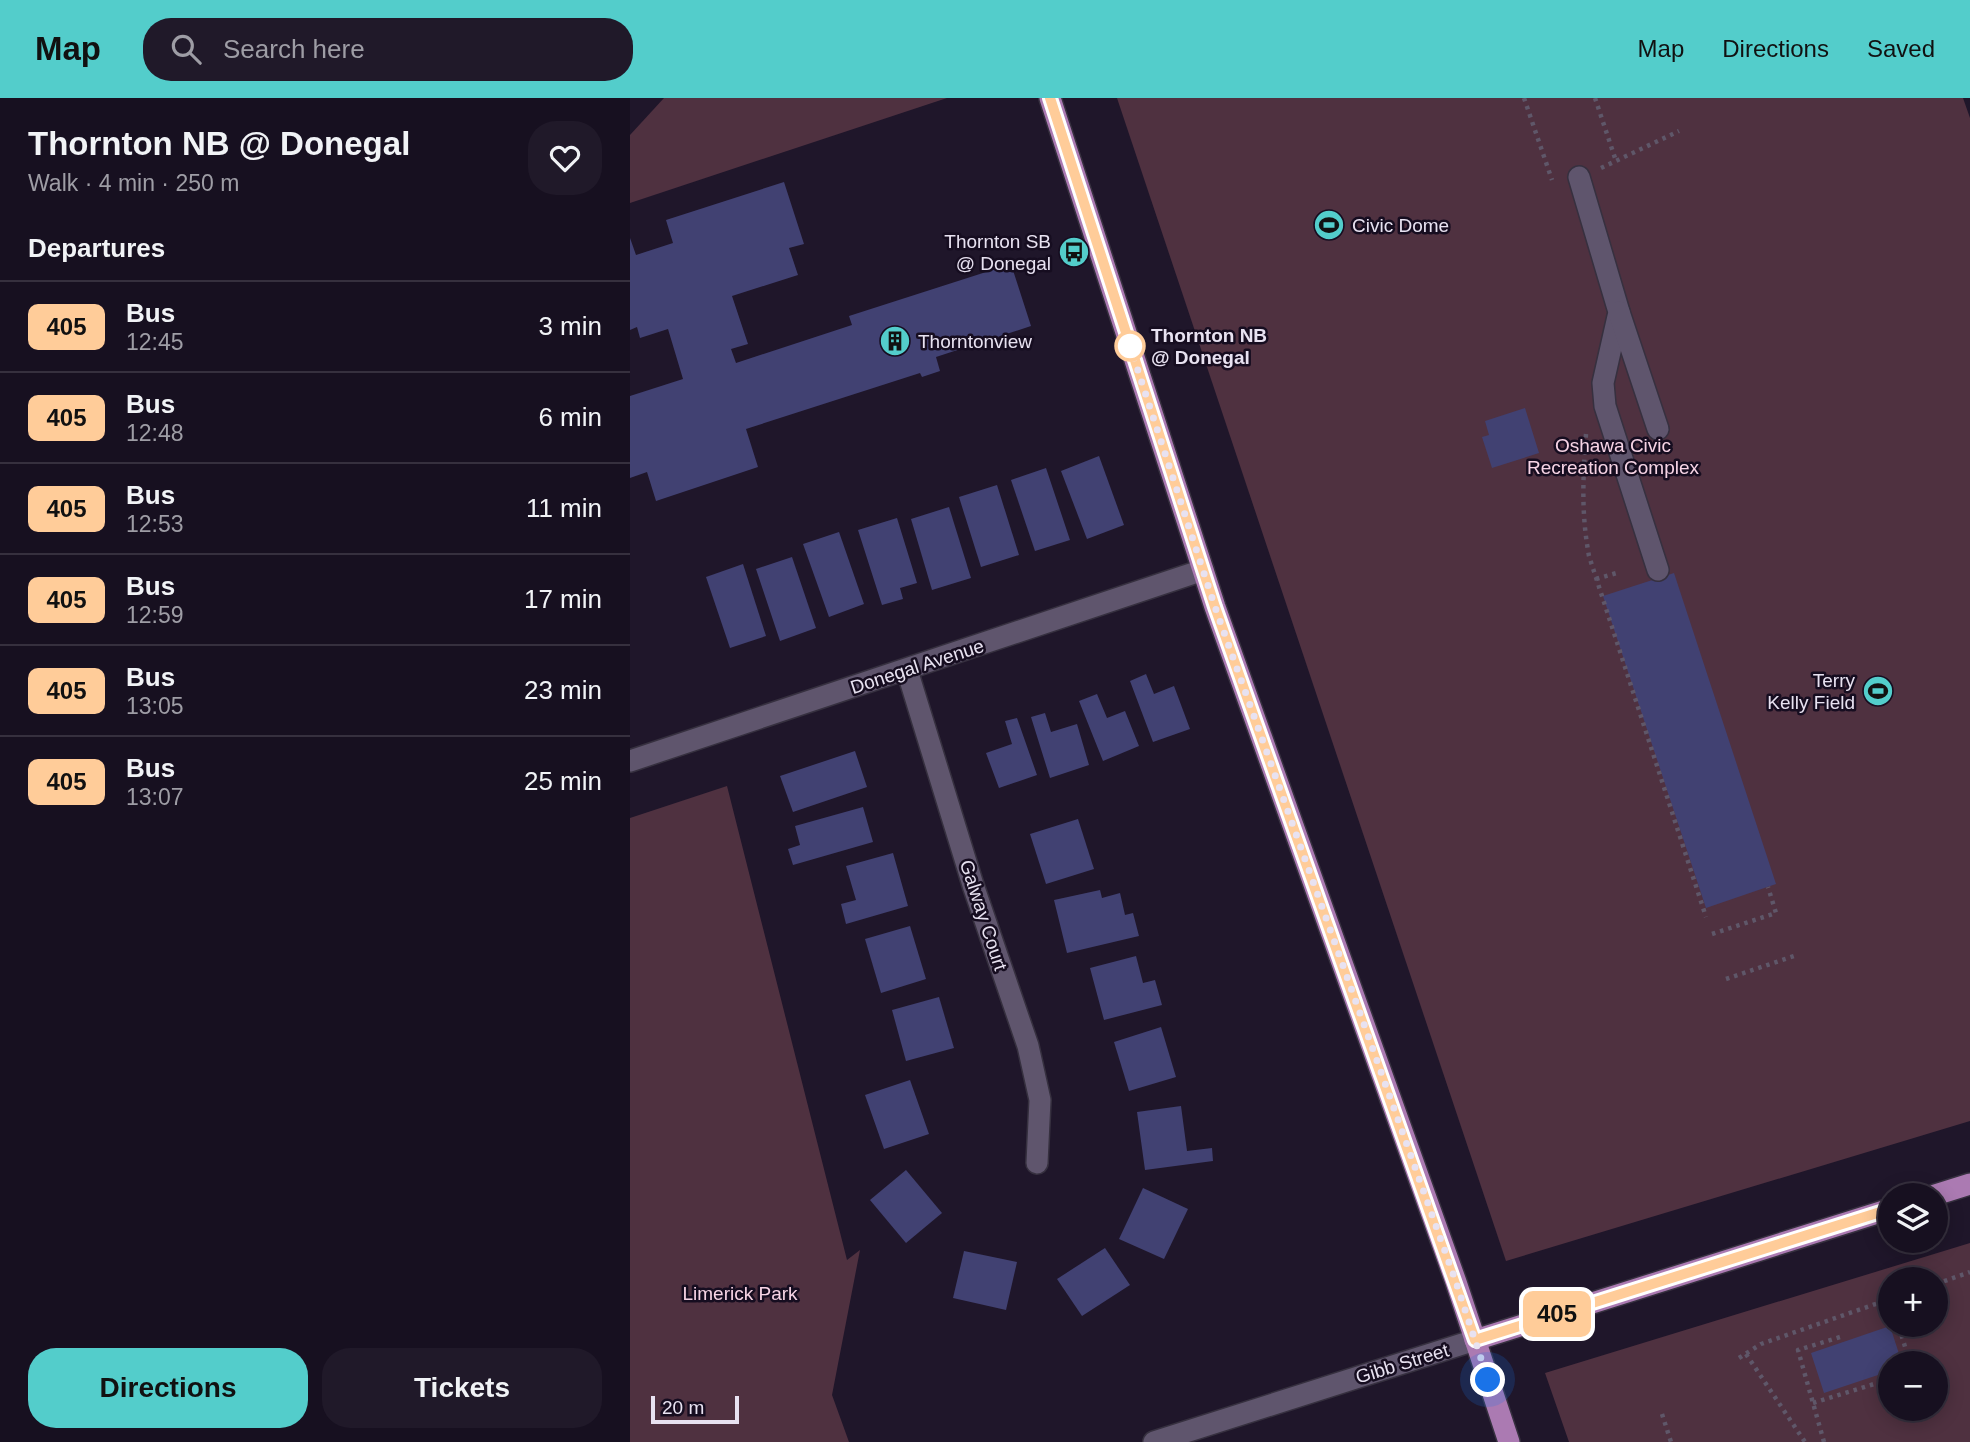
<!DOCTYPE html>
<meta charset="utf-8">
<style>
:root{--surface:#171020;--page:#201929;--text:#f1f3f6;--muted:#9e9da5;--line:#36303e;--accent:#53cdcb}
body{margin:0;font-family:Arial,sans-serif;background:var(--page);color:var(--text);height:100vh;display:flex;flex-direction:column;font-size:26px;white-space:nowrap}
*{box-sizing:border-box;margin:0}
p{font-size:23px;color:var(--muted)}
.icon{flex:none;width:38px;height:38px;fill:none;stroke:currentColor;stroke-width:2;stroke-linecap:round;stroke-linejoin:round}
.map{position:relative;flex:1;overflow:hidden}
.side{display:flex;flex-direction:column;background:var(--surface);width:630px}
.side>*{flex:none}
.badge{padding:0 14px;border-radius:10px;font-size:24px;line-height:46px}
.tools{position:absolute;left:1248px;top:1085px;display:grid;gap:14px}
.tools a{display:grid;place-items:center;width:70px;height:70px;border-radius:50%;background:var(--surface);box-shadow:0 4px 18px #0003,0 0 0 2px var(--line);font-size:35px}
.scale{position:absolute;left:21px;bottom:18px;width:88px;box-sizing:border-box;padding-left:7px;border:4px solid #e8e2f1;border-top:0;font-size:19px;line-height:24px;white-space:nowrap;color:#e8e2f1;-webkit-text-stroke:5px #160d20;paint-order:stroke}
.you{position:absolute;width:35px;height:35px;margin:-18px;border:5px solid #fff;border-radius:50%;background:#1a73e8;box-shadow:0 0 0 10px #1a73e833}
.map>.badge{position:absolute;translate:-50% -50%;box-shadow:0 0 0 4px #fff}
h2{padding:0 28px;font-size:26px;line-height:63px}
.round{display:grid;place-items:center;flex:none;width:74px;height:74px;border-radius:28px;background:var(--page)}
.summary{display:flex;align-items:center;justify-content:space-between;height:119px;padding:0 28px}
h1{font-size:33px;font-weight:700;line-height:52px}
.action{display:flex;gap:14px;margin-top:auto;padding:14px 28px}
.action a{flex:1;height:80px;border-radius:28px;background:var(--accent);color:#111;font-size:28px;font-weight:700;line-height:80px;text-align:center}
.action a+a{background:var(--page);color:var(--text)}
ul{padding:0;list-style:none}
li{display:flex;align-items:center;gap:21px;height:91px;padding:0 28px;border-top:2px solid var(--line)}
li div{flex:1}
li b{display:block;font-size:26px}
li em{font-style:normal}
li .badge{min-width:77px;font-weight:700;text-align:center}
header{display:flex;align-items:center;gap:42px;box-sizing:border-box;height:98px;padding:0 35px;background:var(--accent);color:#111}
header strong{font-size:33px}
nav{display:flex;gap:38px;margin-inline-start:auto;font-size:24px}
.search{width:490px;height:63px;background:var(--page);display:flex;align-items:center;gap:18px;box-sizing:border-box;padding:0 24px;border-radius:28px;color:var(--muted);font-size:26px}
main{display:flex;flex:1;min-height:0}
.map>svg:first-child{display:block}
</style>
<header>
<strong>Map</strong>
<div class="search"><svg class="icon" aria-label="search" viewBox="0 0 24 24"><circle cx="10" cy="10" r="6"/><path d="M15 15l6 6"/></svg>Search here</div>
<nav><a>Map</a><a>Directions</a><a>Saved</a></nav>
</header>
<main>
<section class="side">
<div class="summary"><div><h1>Thornton NB @ Donegal</h1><p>Walk · 4 min · 250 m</p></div><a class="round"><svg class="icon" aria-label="heart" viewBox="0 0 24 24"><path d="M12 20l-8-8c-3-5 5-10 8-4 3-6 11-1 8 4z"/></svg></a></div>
<h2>Departures</h2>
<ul>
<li><span class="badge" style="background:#fc9;color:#111">405</span><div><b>Bus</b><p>12:45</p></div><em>3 min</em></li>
<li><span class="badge" style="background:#fc9;color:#111">405</span><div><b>Bus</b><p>12:48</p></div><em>6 min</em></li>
<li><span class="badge" style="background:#fc9;color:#111">405</span><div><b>Bus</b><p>12:53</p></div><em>11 min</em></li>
<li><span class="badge" style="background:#fc9;color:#111">405</span><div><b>Bus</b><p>12:59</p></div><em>17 min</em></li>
<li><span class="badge" style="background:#fc9;color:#111">405</span><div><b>Bus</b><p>13:05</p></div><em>23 min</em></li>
<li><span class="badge" style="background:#fc9;color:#111">405</span><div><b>Bus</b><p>13:07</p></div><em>25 min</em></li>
</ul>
<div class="action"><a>Directions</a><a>Tickets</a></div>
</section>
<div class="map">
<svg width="1340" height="1344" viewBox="0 0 1340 1344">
<rect width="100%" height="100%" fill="#1f162a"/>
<g fill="#4f3140" fill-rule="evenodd">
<path d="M34 0H317L0 105V37Z"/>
<path d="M487 0H1333L1340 20V1023L876 1163Z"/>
<path d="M97 688 217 1162 230 1152 202 1297 219 1344H0V720Z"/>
<path d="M1340 1145V1344H939L915 1275ZM1260 1181H1306V1227H1260ZM1260 1265H1306V1311H1260Z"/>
</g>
<g fill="#414172">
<path d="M154 84 174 146 159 150 168 177 102 198 118 246 101 251 106 265 222 227 219 218 381 166 401 228 306 259 310 273 292 279 290 275 116 331 128 369 26 403 17 374 0 380V298L53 281 38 231 10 240 7 229 0 232V140L6 157 43 145 36 122Z"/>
<path d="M895 310 909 355 862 370 852 339 859 337 855 323Z"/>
<path d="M469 358 494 427 457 441 431 373Z"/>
<path d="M416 370 440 442 405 453 381 382Z"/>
<path d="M367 387 389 457 351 469 329 399Z"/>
<path d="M319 409 341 480 302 492 281 421Z"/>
<path d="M267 420 287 485 270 490 273 501 252 507 228 432Z"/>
<path d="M209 434 234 506 199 519 173 446Z"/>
<path d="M162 459 186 530 150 543 126 471Z"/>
<path d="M113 466 136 538 100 550 76 479Z"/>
<path d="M1044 475 1146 786 1076 810 973 498Z"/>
<path d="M516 576 524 596 544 588 560 631 523 644 500 583Z"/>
<path d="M467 596 477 620 495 613 509 648 473 663 449 603Z"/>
<path d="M415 615 421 634 447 626 459 667 420 680 401 619Z"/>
<path d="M387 620 407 677 369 690 356 655 382 646 375 623Z"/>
<path d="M225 653 237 689 163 714 150 678Z"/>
<path d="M233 709 243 744 163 767 158 751 170 747 165 728Z"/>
<path d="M448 721 464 771 416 786 400 736Z"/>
<path d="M263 755 278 808 216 826 211 806 226 802 216 768Z"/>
<path d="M470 792 472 800 490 795 495 817 503 815 509 838 437 855 424 802Z"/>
<path d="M280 828 296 881 251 895 235 841Z"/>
<path d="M506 858 513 885 525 882 532 907 474 922 460 870Z"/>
<path d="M309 899 324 950 276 963 262 912Z"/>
<path d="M531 929 546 979 499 993 484 944Z"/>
<path d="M280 982 299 1036 254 1051 235 997Z"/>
<path d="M551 1008 557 1053 582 1050 583 1063 515 1072 507 1014Z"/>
<path d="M276 1072 312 1115 276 1145 240 1102Z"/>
<path d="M513 1090 558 1111 534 1161 489 1141Z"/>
<path d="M475 1150 500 1187 452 1218 427 1181Z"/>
<path d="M334 1153 387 1164 376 1212 323 1200Z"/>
<path d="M1260 1228 1272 1265H1260V1273L1194 1295 1181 1255Z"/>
</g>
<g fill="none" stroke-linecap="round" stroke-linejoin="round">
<g stroke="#36303f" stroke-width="24">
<g id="minor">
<path d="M949 79 989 214 973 285 975 308 1028 472"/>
<path d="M989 214 1028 331"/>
<path d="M277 572 343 787 398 948 410 1002 407 1065"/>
<path d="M0 663 573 472"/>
<path d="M524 1344 845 1242"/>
</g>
</g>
<g stroke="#36303f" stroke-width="24">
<g id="major">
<path d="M420 0 585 509 826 1184 879 1344"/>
<path d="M1305 1097 1340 1086"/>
<path d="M845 1242 1260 1111"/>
</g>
</g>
<g stroke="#5f5769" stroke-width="4.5" stroke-dasharray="3.5 5" stroke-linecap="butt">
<path d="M894 0 922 82"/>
<path d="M965 0 986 63"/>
<path d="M971 70 1049 33"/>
<path d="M956 336C953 380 951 415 959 458L1076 819"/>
<path d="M966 481 990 474"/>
<path d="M1082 836 1146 815 1138 789"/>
<path d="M1096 881 1167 857"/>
<path d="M1306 1186 1340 1174"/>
<path d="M1269 1229 1280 1265"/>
<path d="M1116 1256 1175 1344"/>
<path d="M1109 1260 1131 1246 1260 1201"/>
<path d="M1183 1305 1260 1281"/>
<path d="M1032 1316 1041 1344"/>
<path d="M1194 1344 1168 1252 1210 1239"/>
</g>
<use href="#minor" stroke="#5f556d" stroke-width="21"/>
<use href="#major" stroke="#ab7ab2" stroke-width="21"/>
</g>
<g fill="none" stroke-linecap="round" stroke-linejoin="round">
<g stroke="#fff" stroke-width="16">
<path id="line" d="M420 0 585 509 845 1242 1260 1111"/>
</g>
<use href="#line" stroke="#fc9" stroke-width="10"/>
<path stroke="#e8e2f1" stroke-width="7" stroke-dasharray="0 12.6" d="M500 248 585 509 826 1184 858 1282"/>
</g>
<defs>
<g id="stadium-disc" transform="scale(1.575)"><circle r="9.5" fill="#53cdcb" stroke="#160d20"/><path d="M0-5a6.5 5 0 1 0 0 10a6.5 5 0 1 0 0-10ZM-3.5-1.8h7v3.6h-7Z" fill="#111"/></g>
<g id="bus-disc" transform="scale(1.575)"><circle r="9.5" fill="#53cdcb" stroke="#160d20"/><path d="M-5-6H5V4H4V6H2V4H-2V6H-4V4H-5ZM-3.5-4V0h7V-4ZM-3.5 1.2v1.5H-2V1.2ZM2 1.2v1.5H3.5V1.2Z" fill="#111"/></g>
<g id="building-disc" transform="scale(1.575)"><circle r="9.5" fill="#53cdcb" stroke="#160d20"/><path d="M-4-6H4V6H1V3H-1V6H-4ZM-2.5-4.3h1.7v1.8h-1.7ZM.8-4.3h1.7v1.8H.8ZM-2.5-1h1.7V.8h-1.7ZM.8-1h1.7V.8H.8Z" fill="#111"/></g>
</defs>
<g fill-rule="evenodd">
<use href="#stadium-disc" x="699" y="127"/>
<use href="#bus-disc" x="444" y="154"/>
<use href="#building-disc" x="265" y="243"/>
<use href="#stadium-disc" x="1248" y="593"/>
</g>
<circle fill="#fff" stroke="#fc9" stroke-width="3.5" cx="500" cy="248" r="14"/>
<g text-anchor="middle" stroke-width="5" stroke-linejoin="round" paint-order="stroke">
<g font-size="19" fill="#e8e2f1" stroke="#160d20" text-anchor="start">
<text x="722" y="134">Civic Dome</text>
<text x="421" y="150" text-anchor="end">Thornton SB<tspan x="421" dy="22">@ Donegal</tspan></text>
<text x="288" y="250">Thorntonview</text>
<text x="1225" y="589" text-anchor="end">Terry<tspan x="1225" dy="22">Kelly Field</tspan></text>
</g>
<g font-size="19" font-weight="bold" fill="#e8e2f1" stroke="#160d20" text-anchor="start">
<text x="521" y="244">Thornton NB<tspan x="521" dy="22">@ Donegal</tspan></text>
</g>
<g font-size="19" fill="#f7d4e5" stroke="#160d20">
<text x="983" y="354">Oshawa Civic<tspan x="983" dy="22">Recreation Complex</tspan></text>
<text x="110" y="1202">Limerick Park</text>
</g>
<g font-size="19" fill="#e8e2f1" stroke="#160d20">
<text transform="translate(287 568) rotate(-18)" y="7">Donegal Avenue</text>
<text transform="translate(354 817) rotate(72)" y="7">Galway Court</text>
<text transform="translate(772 1265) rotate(-17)" y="7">Gibb Street</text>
</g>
</g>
</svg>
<div class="tools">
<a><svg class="icon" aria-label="layers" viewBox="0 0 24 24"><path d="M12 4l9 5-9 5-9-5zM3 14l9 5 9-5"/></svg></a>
<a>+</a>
<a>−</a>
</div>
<div class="scale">20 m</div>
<div class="you" style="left:858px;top:1282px"></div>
<b class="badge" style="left:927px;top:1216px;background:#fc9;color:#111">405</b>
</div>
</main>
